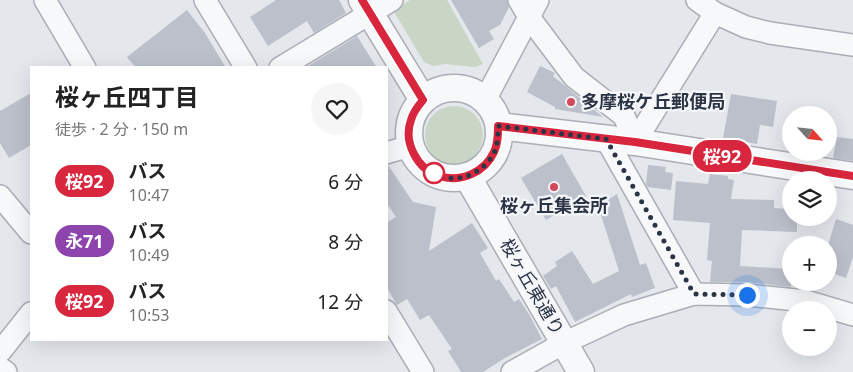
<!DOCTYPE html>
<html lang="ja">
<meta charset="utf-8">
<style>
:root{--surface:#fff;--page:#f6f6f6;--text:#222;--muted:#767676}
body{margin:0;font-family:"Noto Sans","Noto Sans JP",sans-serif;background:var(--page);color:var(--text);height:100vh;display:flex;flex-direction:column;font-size:19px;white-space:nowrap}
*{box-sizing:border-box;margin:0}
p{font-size:16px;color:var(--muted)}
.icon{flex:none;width:28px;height:28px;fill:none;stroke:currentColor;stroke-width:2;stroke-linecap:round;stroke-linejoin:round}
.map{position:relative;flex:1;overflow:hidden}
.details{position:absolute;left:30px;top:66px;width:358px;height:275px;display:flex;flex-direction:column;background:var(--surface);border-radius:0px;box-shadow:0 5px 20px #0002}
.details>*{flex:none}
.badge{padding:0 10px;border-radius:16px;font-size:18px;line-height:32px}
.needle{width:32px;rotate:117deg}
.fabs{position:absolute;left:782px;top:106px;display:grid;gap:10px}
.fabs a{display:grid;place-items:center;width:55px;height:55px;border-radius:50%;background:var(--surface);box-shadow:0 5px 20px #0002;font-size:25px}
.you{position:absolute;width:25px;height:25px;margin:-12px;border:4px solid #fff;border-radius:50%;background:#1a73e8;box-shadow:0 0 0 8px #1a73e833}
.map>.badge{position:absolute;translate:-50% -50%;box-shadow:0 0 0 2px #fff}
.round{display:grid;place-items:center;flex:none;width:52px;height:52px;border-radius:26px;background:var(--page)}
.overview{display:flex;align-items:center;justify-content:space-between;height:85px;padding:0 25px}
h1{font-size:24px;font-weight:700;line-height:38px}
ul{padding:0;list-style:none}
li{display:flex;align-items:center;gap:15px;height:60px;padding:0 25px}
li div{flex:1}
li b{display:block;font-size:19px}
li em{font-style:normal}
li .badge{min-width:55px;font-weight:700;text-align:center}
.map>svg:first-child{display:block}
</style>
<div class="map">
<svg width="853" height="372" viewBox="0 0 853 372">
<rect width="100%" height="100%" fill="#e4e7ec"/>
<g fill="#c9d6c5">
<path d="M410 0H447L483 64 475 67 445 64 433 66 424 62 393 10Z"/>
<circle cx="454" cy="135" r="29"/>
</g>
<g fill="#bbc0ca">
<path d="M276 0H339L346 13 314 33 307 21 268 46 250 17Z"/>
<path d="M451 0H507L509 7 500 25 489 31 494 39 479 48Z"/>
<path d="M187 10 205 33 226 68H136L127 57Z"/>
<path d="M357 36 377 68H305Z"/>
<path d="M540 66 555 73 553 76 603 117 555 109V107L527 92Z"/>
<path d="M31 93V145L9 158 0 143V111Z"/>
<path d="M731 94 777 101 773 127 760 125 757 144 723 138Z"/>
<path d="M837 137 853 139V161L833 158Z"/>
<path d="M562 154 586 196 546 220 521 178Z"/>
<path d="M386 165H388L413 202 436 207 429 251 472 223 488 248 480 253 496 281 499 279 514 302 519 299 530 316 542 339 505 358 483 372H461L448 351 452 349 429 315 420 320 407 299 397 305 386 286V223L396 217 386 202Z"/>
<path d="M648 165 666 167 665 172 673 173 671 190 648 187 646 184Z"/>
<path d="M710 174 728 176V179L734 180 731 199 774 200V208L791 209V218H797V232L742 230 740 266 791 269V287L747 282H710L712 261 707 260 710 223 673 220 676 181 708 184Z"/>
<path d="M617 194 640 265 646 263 655 288 632 297 631 294 575 322 556 286 551 289 543 276 557 266 555 262 572 251 593 284 619 271 598 206Z"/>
<path d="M836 219 853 225V257L846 278 829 272V242Z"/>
</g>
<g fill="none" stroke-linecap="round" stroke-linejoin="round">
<g stroke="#a9aeb7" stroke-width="24">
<g id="minor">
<path d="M45 0 85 68"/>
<path d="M205 0 246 68"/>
<path d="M519 0 529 17 574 77 624 116 635 142"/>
<path d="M697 0 715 13 746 27 770 33 853 45"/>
<path d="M280 68 392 0"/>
<path d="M485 100 538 0"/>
<path d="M606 139 694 294"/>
<path d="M635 142 715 13"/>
<path d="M386 153 410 146"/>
<path d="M0 196 31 233"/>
<path d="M386 311 423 372"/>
<path d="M0 352 31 313"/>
<path d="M0 368 6 372"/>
<path d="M512 372 564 343 624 315 694 294 747 295 806 301 853 315"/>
</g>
</g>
<g stroke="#a9aeb7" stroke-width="29">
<g id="tertiary">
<path d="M362 0 423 100"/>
<circle cx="454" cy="133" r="45"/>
<path d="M499 126 635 142 853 176"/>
<path d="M467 176 581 372"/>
</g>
</g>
<use href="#minor" stroke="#f7f8fa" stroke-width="21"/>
<use href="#tertiary" stroke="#f7f8fa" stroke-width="26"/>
</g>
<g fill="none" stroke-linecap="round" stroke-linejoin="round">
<g stroke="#fff" stroke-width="11">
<path id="line" d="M362 0 423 100C418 106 413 112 411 120 403 142 417 169 439 176 461 183 485 172 494 152 498 144 498 135 498 126L635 142 853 176"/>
</g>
<use href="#line" stroke="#d7263d" stroke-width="8"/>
<path stroke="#2b3445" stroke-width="5" stroke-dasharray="0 9" d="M434 173C455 186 483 174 494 153 498 144 498 135 498 126L606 139 694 294 747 295"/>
</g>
<g fill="#d1495b" stroke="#f4f6f9" stroke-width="2">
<circle cx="571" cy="102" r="5"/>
<circle cx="554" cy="187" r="5"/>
</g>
<circle fill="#fff" stroke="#d7263d" stroke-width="2.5" cx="434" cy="173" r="10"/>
<g text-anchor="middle" stroke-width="4.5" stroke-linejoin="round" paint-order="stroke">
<g font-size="18" font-weight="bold" fill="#2b3445" stroke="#f4f6f9" text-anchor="start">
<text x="581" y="108">多摩桜ケ丘郵便局</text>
<text x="554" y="212" text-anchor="middle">桜ヶ丘集会所</text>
</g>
<g font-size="18" fill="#2b3445" stroke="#f4f6f9">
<text transform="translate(532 287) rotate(60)" y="6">桜ヶ丘東通り</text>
</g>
</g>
</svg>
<div class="fabs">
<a><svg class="needle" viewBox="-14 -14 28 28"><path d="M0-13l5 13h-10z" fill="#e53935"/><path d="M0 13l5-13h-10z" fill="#767676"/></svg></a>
<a><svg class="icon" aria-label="layers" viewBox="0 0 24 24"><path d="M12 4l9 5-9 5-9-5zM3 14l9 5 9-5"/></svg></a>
<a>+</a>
<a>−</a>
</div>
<div class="you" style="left:747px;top:295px"></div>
<b class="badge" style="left:722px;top:156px;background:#d7263d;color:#fff">桜92</b>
<section class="details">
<div class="overview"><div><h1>桜ヶ丘四丁目</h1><p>徒歩 · 2 分 · 150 m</p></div><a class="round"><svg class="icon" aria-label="heart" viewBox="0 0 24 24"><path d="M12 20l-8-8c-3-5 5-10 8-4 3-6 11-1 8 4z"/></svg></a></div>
<ul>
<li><span class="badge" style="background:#d7263d;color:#fff">桜92</span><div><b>バス</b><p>10:47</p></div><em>6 分</em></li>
<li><span class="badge" style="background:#8e44ad;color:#fff">永71</span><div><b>バス</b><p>10:49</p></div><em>8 分</em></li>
<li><span class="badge" style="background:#d7263d;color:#fff">桜92</span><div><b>バス</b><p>10:53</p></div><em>12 分</em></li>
</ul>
</section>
</div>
